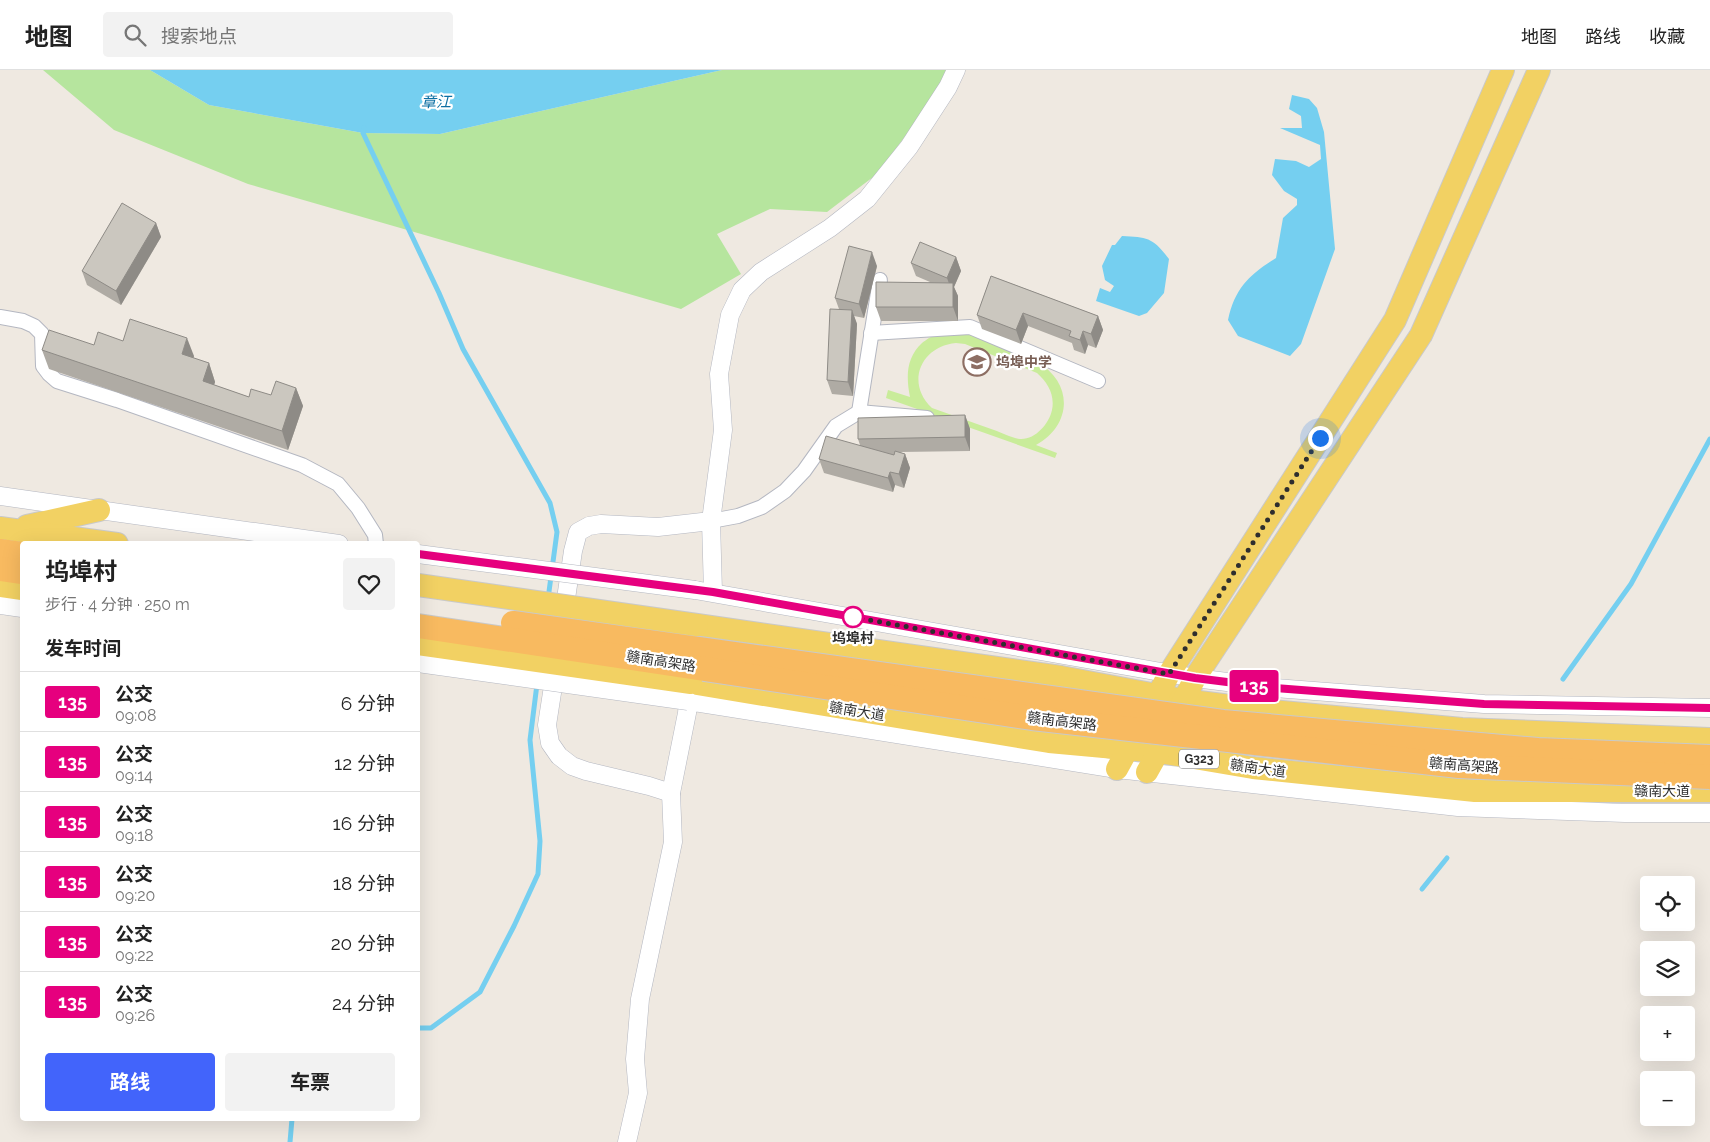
<!DOCTYPE html>
<html lang="zh">
<meta charset="utf-8">
<style>
:root{--surface:#fff;--page:#f2f2f2;--text:#222;--muted:#767676;--line:#e0e0e0;--accent:#4264fb}
body{margin:0;font-family:Raleway,"Noto Sans SC",sans-serif;background:var(--page);color:var(--text);height:100vh;display:flex;flex-direction:column;font-size:19px;white-space:nowrap}
*{box-sizing:border-box;margin:0}
p{font-size:16px;color:var(--muted)}
.icon{flex:none;width:28px;height:28px;fill:none;stroke:currentColor;stroke-width:2;stroke-linecap:round;stroke-linejoin:round}
.map{position:relative;flex:1;overflow:hidden}
.panel{position:absolute;left:20px;top:471px;width:400px;height:580px;display:flex;flex-direction:column;background:var(--surface);border-radius:5px;box-shadow:0 5px 20px #0002}
.panel>*{flex:none}
.badge{padding:0 10px;border-radius:4px;font-size:18px;line-height:32px}
.fabs{position:absolute;left:1640px;top:806px;display:grid;gap:10px}
.fabs a{display:grid;place-items:center;width:55px;height:55px;border-radius:5px;background:var(--surface);box-shadow:0 5px 20px #0002;font-size:25px}
.you{position:absolute;width:25px;height:25px;margin:-12px;border:4px solid #fff;border-radius:50%;background:#1a73e8;box-shadow:0 0 0 8px #1a73e833}
.map>.badge{position:absolute;translate:-50% -50%;box-shadow:0 0 0 2px #fff}
h2{padding:0 25px;font-size:19px;line-height:45px}
.round{display:grid;place-items:center;flex:none;width:52px;height:52px;border-radius:5px;background:var(--page)}
.headline{display:flex;align-items:center;justify-content:space-between;height:85px;padding:0 25px}
h1{font-size:24px;font-weight:700;line-height:38px}
.primary-button{display:flex;gap:10px;margin-top:auto;padding:10px 25px}
.primary-button a{flex:1;height:58px;border-radius:5px;background:var(--accent);color:#fff;font-size:20px;font-weight:700;line-height:58px;text-align:center}
.primary-button a+a{background:var(--page);color:var(--text)}
ul{padding:0;list-style:none}
li{display:flex;align-items:center;gap:15px;height:60px;padding:0 25px;border-top:1px solid var(--line)}
li div{flex:1}
li b{display:block;font-size:19px}
li em{font-style:normal}
li .badge{min-width:55px;font-weight:700;text-align:center}
header{display:flex;align-items:center;gap:30px;box-sizing:border-box;height:70px;padding:0 25px;background:var(--surface);border-bottom:1px solid var(--line)}
header strong{font-size:24px}
nav{display:flex;gap:28px;margin-inline-start:auto;font-size:18px}
.search{width:350px;height:45px;background:var(--page);display:flex;align-items:center;gap:12px;box-sizing:border-box;padding:0 18px;border-radius:5px;color:var(--muted);font-size:19px}
.map>svg:first-child{display:block}
</style>
<header>
<strong>地图</strong>
<div class="search"><svg class="icon" aria-label="search" viewBox="0 0 24 24"><circle cx="10" cy="10" r="6"/><path d="M15 15l6 6"/></svg>搜索地点</div>
<nav><a>地图</a><a>路线</a><a>收藏</a></nav>
</header>
<div class="map">
<svg width="1710" height="1072" viewBox="0 0 1710 1072">
<rect width="100%" height="100%" fill="#efe9e1"/>
<path fill="#b6e59e" d="M43 0H150L209 35 363 63 440 64 722 0H948L927 37 877 104 827 142 770 139 717 164 741 204 681 239 248 114 114 60Z"/>
<path fill="#c9ec9a" fill-rule="evenodd" d="M971 263 1037 292C1074 313 1072 355 1036 375L1057 383 1055 388 886 328 888 320 910 327C906 307 906 288 922 273 926 270 931 266 936 265 947 263 960 264 971 263ZM956 273 965 274 1037 303C1048 313 1055 325 1052 340 1049 354 1035 370 1020 369 1012 368 1002 363 994 360 973 353 953 345 932 338 905 313 921 276 956 273Z"/>
<g fill="#75cff0">
<path d="M150 0H722L440 64 363 63 209 35Z"/>
<path d="M1292 25 1309 29 1317 38 1324 62 1335 179 1301 274 1290 286 1238 266 1228 250C1235 218 1249 205 1276 188L1283 148 1297 135V129L1284 121 1272 105 1275 89 1296 91 1309 97 1321 89 1320 75 1280 58H1302L1301 46 1289 39Z"/>
<path d="M1122 166C1148 167 1153 168 1169 189L1164 223 1147 243 1139 246 1096 231 1100 218 1110 222 1114 216 1105 210 1102 196 1112 175H1115Z"/>
</g>
<g fill="none" stroke-linecap="round" stroke-linejoin="round">
<g stroke="#75cff0" stroke-width="5">
<path d="M364 58 363 63 439 223 463 279 550 433 557 462 548 529"/>
<path d="M1563 609 1631 514 1710 369"/>
<path d="M1422 819 1447 788"/>
<path d="M418 958H431L480 922 514 856 538 804 540 771 530 670 537 614"/>
<path d="M290 1072 292 1049"/>
</g>
<g stroke="#b4b7c1" stroke-width="16">
<g id="minor">
<path d="M0 247 23 251 34 256 42 264 43 296 49 304 57 311 117 330 302 395 338 414 358 438 375 465 376 474"/>
<path d="M871 263 970 257 1098 311"/>
<path d="M859 342 880 210"/>
<path d="M711 451 738 446 762 437 785 421 804 401 836 356 859 342 927 348"/>
</g>
</g>
<g stroke="#b4b7c1" stroke-width="19">
<g id="tertiary">
<path d="M0 426 339 474"/>
<path d="M695 520 1195 608 1275 618 1484 634 1710 638"/>
<path d="M713 522 711 451 723 360 719 304 730 245 742 220 761 202 830 158 867 129 909 77 948 17 956 0"/>
<path d="M0 535 22 538"/>
<path d="M563 549 573 481 578 462 589 456 601 454 658 457 711 451"/>
<path d="M556 597 547 655 550 673 559 686 572 696 586 701 649 716 671 723"/>
<path d="M627 1072 638 1023 635 989 640 929 673 772 671 723 687 643 688 631 1117 699 1458 737 1625 743H1710"/>
</g>
</g>
<g stroke="#c9c9c9" stroke-width="24">
<g id="primary">
<path d="M27 456 99 440"/>
<path d="M0 458 117 474"/>
<path d="M0 516 22 519"/>
<path d="M697 555 1061 607 1183 630 1262 640 1462 659 1710 669"/>
<path d="M691 613 1049 672 1159 682 1253 698 1475 721H1710"/>
<path d="M1152 636 1169 604 1395 250 1503 0"/>
<path d="M1178 641 1195 608 1421 265 1539 0"/>
<path d="M1117 699 1135 666"/>
<path d="M1147 702 1165 670"/>
</g>
</g>
<g stroke="#c9c9c9" stroke-width="26">
<g id="trunk">
<path d="M0 481 22 484"/>
<path d="M0 499 22 502"/>
</g>
</g>
<use href="#minor" stroke="#fff" stroke-width="14"/>
<use href="#tertiary" stroke="#fff" stroke-width="18"/>
<use href="#primary" stroke="#f2d163" stroke-width="22"/>
<use href="#trunk" stroke="#f8ba60" stroke-width="24"/>
<g stroke="#b4b7c1" stroke-width="19" stroke-linecap="butt">
<g id="tertiary-bridge">
<path d="M418 484 695 520"/>
<path d="M418 593 688 631"/>
</g>
</g>
<g stroke="#c9c9c9" stroke-width="24" stroke-linecap="butt">
<g id="primary-bridge">
<path d="M418 515 697 555"/>
<path d="M418 574 691 613"/>
</g>
</g>
<g stroke="#c9c9c9" stroke-width="26" stroke-linecap="butt">
<g id="trunk-bridge">
<path d="M513 553 1223 652 1538 680 1710 687"/>
<path d="M418 556 1032 648 1459 696 1710 707"/>
</g>
</g>
<use href="#tertiary-bridge" stroke="#fff" stroke-width="18"/>
<use href="#primary-bridge" stroke="#f2d163" stroke-width="22"/>
<use href="#trunk-bridge" stroke="#f8ba60" stroke-width="24"/>
</g>
<g fill="#afaba4">
<path d="M156 153 161 167 121 235 87 215 82 201Z"/>
<path d="M956 187 961 201 954 217 958 226V251H881L876 237 930 212 916 206 911 193Z"/>
<path d="M877 196 864 248 854 246 857 254 853 326 832 324 827 310 839 239 835 228Z"/>
<path d="M991 206 1098 246 1103 260 1096 278 1088 275 1085 284 1074 280 1072 273 1028 256 1021 274 982 259 977 245Z"/>
<path d="M123 271 194 286 193 288 209 293 215 312 214 315 249 327 271 325 296 318 303 336 288 380 49 299 42 280 94 275Z"/>
<path d="M965 345 970 359V381L900 382 905 384 910 398 904 418 895 415 893 422 824 403 819 389 860 375 858 369Z"/>
</g>
<g fill="#8e8b86">
<path d="M156 153 161 167 121 235 116 221Z"/>
<path d="M872 182 877 196 864 248 859 234Z"/>
<path d="M956 187 961 201 954 217 958 226V251L953 237 952 222 947 208Z"/>
<path d="M852 240 857 254 853 326 848 312Z"/>
<path d="M1023 243 1028 256 1021 274 1016 260Z"/>
<path d="M1098 246 1103 260 1096 278 1091 264Z"/>
<path d="M1083 261 1088 275 1085 284 1080 270Z"/>
<path d="M187 268 194 286 189 302 182 284Z"/>
<path d="M209 293 215 312 209 330 203 311Z"/>
<path d="M296 318 303 336 288 380 282 361Z"/>
<path d="M965 345 970 359V381L965 367Z"/>
<path d="M905 384 910 398 904 418 899 404Z"/>
<path d="M890 402 895 415 893 422 888 408Z"/>
</g>
<g fill="#cbc7bf" stroke="#8e8b86">
<path d="M122 133 156 153 116 221 82 201Z"/>
<path d="M920 172 956 187 947 208 911 193Z"/>
<path d="M849 176 872 182 859 234 835 228Z"/>
<path d="M991 206 1098 246 1091 264 1083 261 1080 270 1069 266 1071 261 1023 243 1016 260 977 245Z"/>
<path d="M876 212 953 213V237H876Z"/>
<path d="M830 239 852 240 848 312 827 310Z"/>
<path d="M130 249 187 268 182 284 209 293 203 311 249 327 251 319 271 325 276 311 296 318 282 361 42 280 49 260 94 275 98 262 123 271Z"/>
<path d="M965 345V367L858 369V348Z"/>
<path d="M826 366 894 385 895 381 905 384 899 404 890 402 888 408 819 389Z"/>
</g>
<g fill="none" stroke-linecap="round" stroke-linejoin="round">
<g stroke="#fff" stroke-width="11">
<path id="line" d="M418 484 713 522 1195 608 1275 618 1484 634 1710 638"/>
</g>
<use href="#line" stroke="#e6007e" stroke-width="8"/>
<path stroke="#2e2e2e" stroke-width="5" stroke-dasharray="0 9" d="M853 547 1169 604 1320 368"/>
</g>
<defs>
<g id="school-ring" transform="scale(1.4375)"><circle r="9.5" fill="#fff" stroke="#8d6e63" stroke-width="1.5"/><path d="M0-5L7-2L0 1L-7-2ZM-4 1L0 2.5L4 1V4Q0 6-4 4Z" fill="#8d6e63"/></g>
</defs>
<g fill-rule="evenodd">
<use href="#school-ring" x="977" y="292"/>
</g>
<circle fill="#fff" stroke="#e6007e" stroke-width="2.5" cx="853" cy="547" r="10"/>
<g text-anchor="middle" stroke-width="4.5" stroke-linejoin="round" paint-order="stroke">
<rect fill="#fff" stroke="#6d6d6d" stroke-width="1" x="1179" y="679.5" width="40" height="19" rx="4"/>
<g font-size="12" font-weight="bold" fill="#2e2e2e">
<text x="1199" y="693">G323</text>
</g>
<g font-size="14" font-weight="bold" fill="#785e54" stroke="#fff" text-anchor="start">
<text x="996" y="297">坞埠中学</text>
</g>
<g font-size="14" font-weight="bold" fill="#2e2e2e" stroke="#fff">
<text x="853" y="573">坞埠村</text>
</g>
<g font-size="14" fill="#2e2e2e" stroke="#fff">
<text transform="translate(661 591) rotate(9)" y="5">赣南高架路</text>
<text transform="translate(857 641) rotate(9)" y="5">赣南大道</text>
<text transform="translate(1062 651) rotate(7)" y="5">赣南高架路</text>
<text transform="translate(1464 695) rotate(4)" y="5">赣南高架路</text>
<text transform="translate(1258 698) rotate(8)" y="5">赣南大道</text>
<text x="1662" y="726">赣南大道</text>
</g>
<g font-size="15" font-style="italic" fill="#0d6fa3" stroke="#fff">
<text x="436" y="37">章江</text>
</g>
</g>
</svg>
<div class="fabs">
<a><svg class="icon" aria-label="locate" viewBox="0 0 24 24"><circle cx="12" cy="12" r="6"/><path d="M12 2v4M12 18v4M2 12h4M18 12h4"/></svg></a>
<a><svg class="icon" aria-label="layers" viewBox="0 0 24 24"><path d="M12 4l9 5-9 5-9-5zM3 14l9 5 9-5"/></svg></a>
<a>+</a>
<a>−</a>
</div>
<div class="you" style="left:1320px;top:368px"></div>
<b class="badge" style="left:1254px;top:616px;background:#e6007e;color:#fff">135</b>
<section class="panel">
<div class="headline"><div><h1>坞埠村</h1><p>步行 · 4 分钟 · 250 m</p></div><a class="round"><svg class="icon" aria-label="heart" viewBox="0 0 24 24"><path d="M12 20l-8-8c-3-5 5-10 8-4 3-6 11-1 8 4z"/></svg></a></div>
<h2>发车时间</h2>
<ul>
<li><span class="badge" style="background:#e6007e;color:#fff">135</span><div><b>公交</b><p>09:08</p></div><em>6 分钟</em></li>
<li><span class="badge" style="background:#e6007e;color:#fff">135</span><div><b>公交</b><p>09:14</p></div><em>12 分钟</em></li>
<li><span class="badge" style="background:#e6007e;color:#fff">135</span><div><b>公交</b><p>09:18</p></div><em>16 分钟</em></li>
<li><span class="badge" style="background:#e6007e;color:#fff">135</span><div><b>公交</b><p>09:20</p></div><em>18 分钟</em></li>
<li><span class="badge" style="background:#e6007e;color:#fff">135</span><div><b>公交</b><p>09:22</p></div><em>20 分钟</em></li>
<li><span class="badge" style="background:#e6007e;color:#fff">135</span><div><b>公交</b><p>09:26</p></div><em>24 分钟</em></li>
</ul>
<div class="primary-button"><a>路线</a><a>车票</a></div>
</section>
</div>
